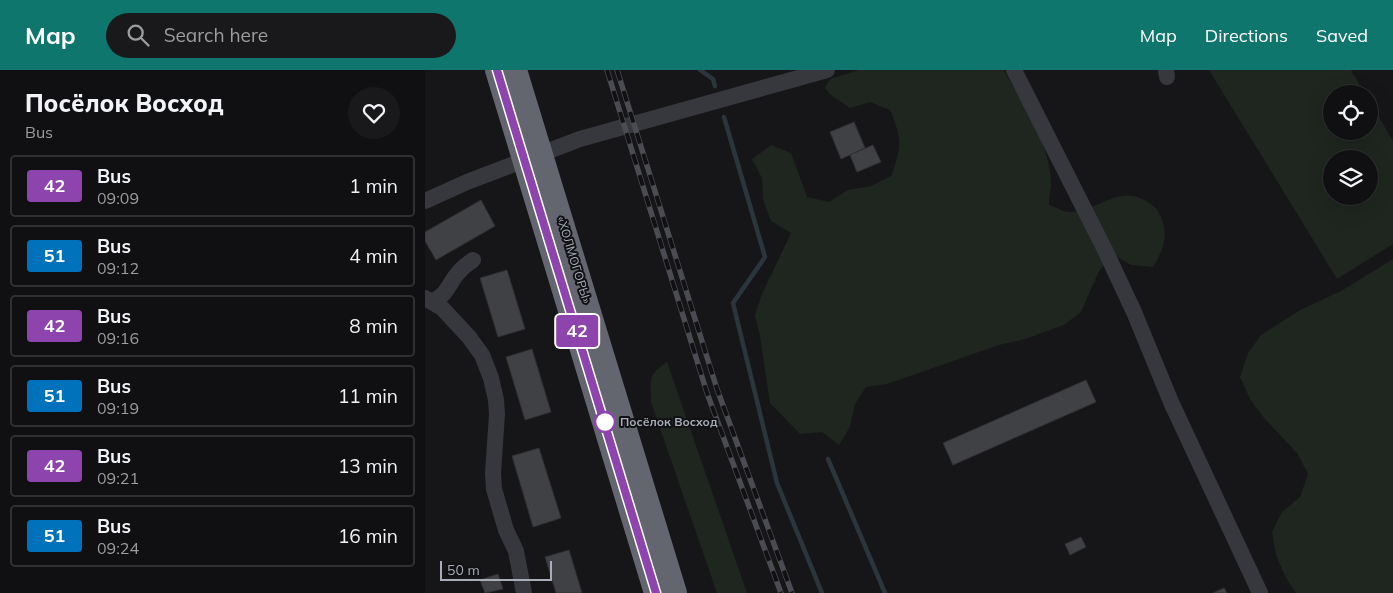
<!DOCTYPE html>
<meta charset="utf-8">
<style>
:root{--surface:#101012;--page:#19191b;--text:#f1f3f6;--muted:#9c9d9f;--line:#303032;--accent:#0f766e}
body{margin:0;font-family:Mulish,sans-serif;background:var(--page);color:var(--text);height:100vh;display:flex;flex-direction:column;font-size:19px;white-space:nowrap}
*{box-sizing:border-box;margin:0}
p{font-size:16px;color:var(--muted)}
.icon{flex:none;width:28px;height:28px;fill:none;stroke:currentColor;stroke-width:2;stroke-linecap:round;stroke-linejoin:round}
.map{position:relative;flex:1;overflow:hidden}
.details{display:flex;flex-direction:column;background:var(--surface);width:425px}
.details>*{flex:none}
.badge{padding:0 10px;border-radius:4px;font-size:18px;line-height:32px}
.buttons{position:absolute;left:898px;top:15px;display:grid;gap:10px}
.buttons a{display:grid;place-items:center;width:55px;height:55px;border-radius:50%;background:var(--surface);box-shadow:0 5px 20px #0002,0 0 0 1px var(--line);font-size:25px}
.scale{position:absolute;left:15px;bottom:12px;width:112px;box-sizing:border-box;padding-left:5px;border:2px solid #a8adb8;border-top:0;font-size:14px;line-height:18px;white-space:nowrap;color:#a8adb8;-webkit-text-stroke:4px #111113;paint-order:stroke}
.map>.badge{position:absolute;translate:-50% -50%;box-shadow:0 0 0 2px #fff}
.round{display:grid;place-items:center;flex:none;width:52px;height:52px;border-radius:26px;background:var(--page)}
.headline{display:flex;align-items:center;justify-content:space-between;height:85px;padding:0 25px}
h1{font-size:24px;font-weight:800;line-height:38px}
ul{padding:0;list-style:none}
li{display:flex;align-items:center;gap:15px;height:62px;margin:0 10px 8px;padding:0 15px;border:2px solid var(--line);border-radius:5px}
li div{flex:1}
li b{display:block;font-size:19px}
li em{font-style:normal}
li .badge{min-width:55px;font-weight:700;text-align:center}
header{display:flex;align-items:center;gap:30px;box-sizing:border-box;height:70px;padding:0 25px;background:var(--accent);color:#fff}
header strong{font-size:24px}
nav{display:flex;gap:28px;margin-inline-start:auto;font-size:18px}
.search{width:350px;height:45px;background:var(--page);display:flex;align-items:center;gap:12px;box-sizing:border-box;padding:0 18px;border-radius:28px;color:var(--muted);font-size:19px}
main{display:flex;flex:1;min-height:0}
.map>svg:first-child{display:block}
</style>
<header>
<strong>Map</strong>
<div class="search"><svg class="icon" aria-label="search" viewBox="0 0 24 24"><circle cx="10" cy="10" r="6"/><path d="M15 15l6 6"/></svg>Search here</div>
<nav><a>Map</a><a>Directions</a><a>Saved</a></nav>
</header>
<main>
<section class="details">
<div class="headline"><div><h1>Посёлок Восход</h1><p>Bus</p></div><a class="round"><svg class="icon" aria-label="heart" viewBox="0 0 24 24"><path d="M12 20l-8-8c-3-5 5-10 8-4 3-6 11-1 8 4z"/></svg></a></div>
<ul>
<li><span class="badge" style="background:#8e44ad;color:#fff">42</span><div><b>Bus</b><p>09:09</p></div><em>1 min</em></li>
<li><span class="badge" style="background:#0072bc;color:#fff">51</span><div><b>Bus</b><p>09:12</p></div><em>4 min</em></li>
<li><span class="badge" style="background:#8e44ad;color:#fff">42</span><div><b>Bus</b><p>09:16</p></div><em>8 min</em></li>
<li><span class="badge" style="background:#0072bc;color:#fff">51</span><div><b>Bus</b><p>09:19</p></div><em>11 min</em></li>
<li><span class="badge" style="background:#8e44ad;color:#fff">42</span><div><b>Bus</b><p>09:21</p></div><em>13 min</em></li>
<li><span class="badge" style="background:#0072bc;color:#fff">51</span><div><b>Bus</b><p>09:24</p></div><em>16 min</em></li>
</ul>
</section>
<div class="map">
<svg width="968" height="523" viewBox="0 0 968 523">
<rect width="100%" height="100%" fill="#161618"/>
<g fill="#1e261f" fill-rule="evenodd">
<path d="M434 0H579C597 34 627 76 626 116 625 122 624 129 624 135 630 137 639 142 645 142 674 141 693 114 721 131 729 136 732 138 736 147 744 167 738 180 728 197L706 195 688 184 674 201 656 242 639 255 597 270 574 275 462 314 441 317 430 334 425 357 414 375 397 362 375 364 345 333 335 266 330 245 337 224 366 163 346 151 338 130 337 108 327 89 346 75 366 83 382 127 404 132 423 120 446 116 466 106C477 77 477 68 465 40L445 32 425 38 406 25 400 18 405 9Z"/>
<path d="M784 0H926L940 24H906V61H944V30L968 71V174L912 209ZM906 89H944V126H906Z"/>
<path d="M968 189V523H871L861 508 851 485 847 462 857 442 875 427 883 404 872 383 839 348 825 329 815 307 823 283 836 265 875 240 916 221Z"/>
<path d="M242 292 322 523H292L226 332C226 309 222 306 242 292Z"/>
</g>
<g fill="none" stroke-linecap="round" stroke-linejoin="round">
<g stroke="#2c353c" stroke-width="4.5">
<path d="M275 0 288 9 290 16"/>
<path d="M299 47 340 187 308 233 352 413 397 523"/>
<path d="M403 389 460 523"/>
</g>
</g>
<g fill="#404145" stroke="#303034">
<path d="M429 52 440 78 416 89 405 62Z"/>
<path d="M448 75 456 92 432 102 425 85Z"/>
<path d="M56 130 70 156 11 190 0 171V162Z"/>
<path d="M82 200 100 259 73 267 55 208Z"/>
<path d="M107 279 126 342 100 350 81 287Z"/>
<path d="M661 310 671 332 528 395 518 373Z"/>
<path d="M114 378 136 448 108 457 87 386Z"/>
<path d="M656 467 661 477 645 485 640 474Z"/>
<path d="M144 480 157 523H131L120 487Z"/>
<path d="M73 504 78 519 60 523 55 510Z"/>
<path d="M799 518 802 523H788Z"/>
</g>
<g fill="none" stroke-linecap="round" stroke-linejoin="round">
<g stroke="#37383d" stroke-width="16">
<path d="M589 0 680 180 709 242 746 332 835 523"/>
<path d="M741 0 742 7"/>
<path d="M0 131 42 112 155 69 402 0"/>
<path d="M0 228 17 238 44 267 57 285 66 308 71 330 72 344 68 403 69 419 81 460 91 481 99 523"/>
<path d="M6 231C20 229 24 213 33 203 37 198 42 194 48 190"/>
</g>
<g stroke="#63666e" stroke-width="24">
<path d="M72 0 231 523"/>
<path d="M90 0 250 523"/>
</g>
<g stroke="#4a4c52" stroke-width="5.5">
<g id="rail">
<path d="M182 0 282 323 356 523"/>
<path d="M192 0 292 319 367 523"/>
</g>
</g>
<use href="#rail" stroke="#111113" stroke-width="4" stroke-dasharray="11" stroke-linecap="butt"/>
</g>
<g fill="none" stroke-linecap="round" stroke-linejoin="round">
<g stroke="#fff" stroke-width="11">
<path id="line" d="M72 0 231 523"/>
</g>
<use href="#line" stroke="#8e44ad" stroke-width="8"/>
</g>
<circle fill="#fff" stroke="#8e44ad" stroke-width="2.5" cx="180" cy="352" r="10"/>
<g text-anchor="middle" stroke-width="4" stroke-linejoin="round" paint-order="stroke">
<g font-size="12" fill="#a8adb8" stroke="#111113">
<text transform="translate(149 190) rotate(73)" y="4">«ХОЛМОГОРЫ»</text>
</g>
<g font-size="12" font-weight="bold" fill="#a8adb8" stroke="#111113" text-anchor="start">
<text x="195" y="356">Посёлок Восход</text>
</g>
</g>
</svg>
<div class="buttons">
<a><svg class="icon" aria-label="locate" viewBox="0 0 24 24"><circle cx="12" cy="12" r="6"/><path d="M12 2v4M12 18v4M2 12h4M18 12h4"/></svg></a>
<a><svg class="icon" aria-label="layers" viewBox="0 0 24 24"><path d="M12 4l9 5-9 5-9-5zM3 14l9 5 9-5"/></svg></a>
</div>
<div class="scale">50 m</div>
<b class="badge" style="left:152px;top:261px;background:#8e44ad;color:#fff">42</b>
</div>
</main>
